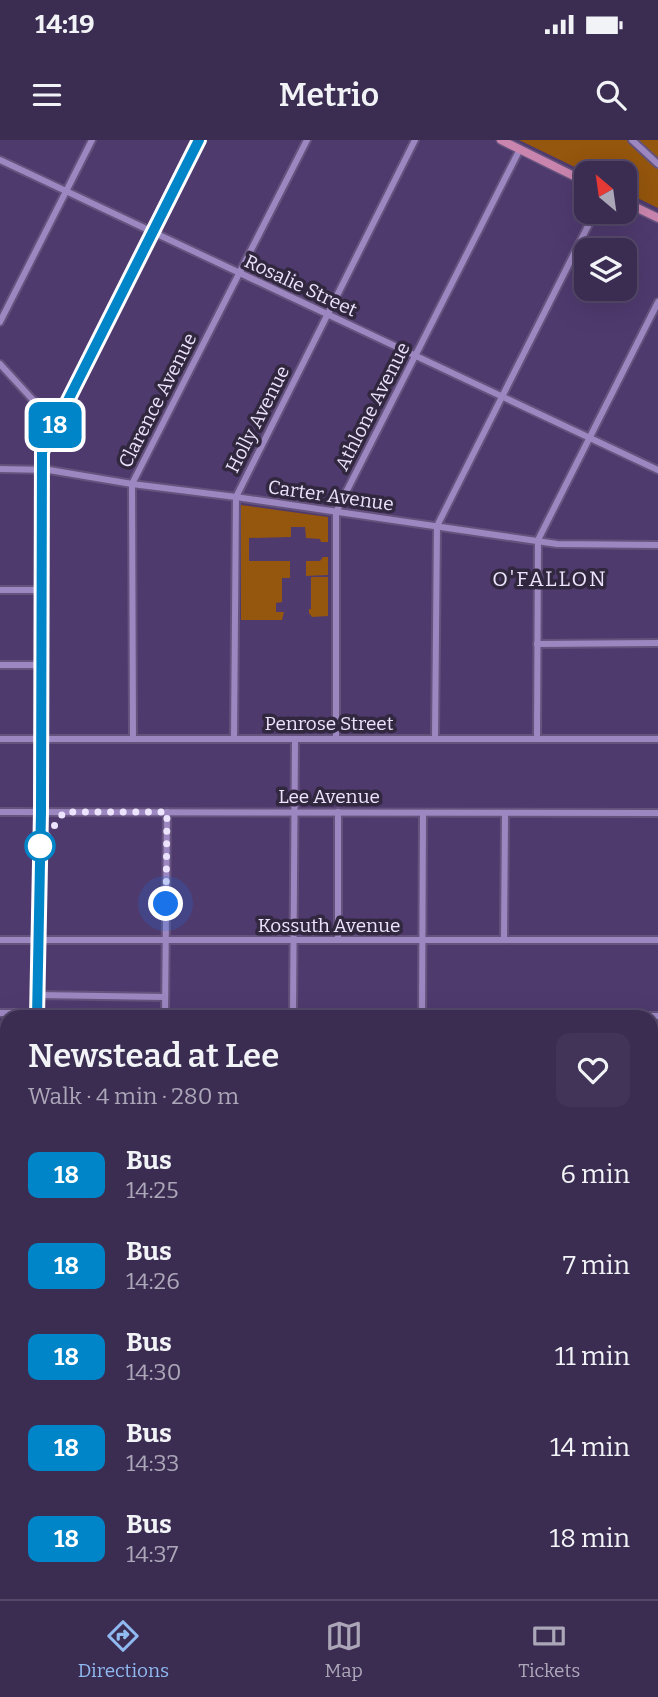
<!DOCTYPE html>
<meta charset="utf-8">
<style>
:root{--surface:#3b2c52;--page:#423459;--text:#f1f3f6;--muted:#aca7b8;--line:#544869;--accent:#90b9f0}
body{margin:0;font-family:Bitter,serif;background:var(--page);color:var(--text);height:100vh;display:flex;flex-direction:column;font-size:26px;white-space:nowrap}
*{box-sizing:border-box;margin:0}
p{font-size:23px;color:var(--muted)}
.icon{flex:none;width:38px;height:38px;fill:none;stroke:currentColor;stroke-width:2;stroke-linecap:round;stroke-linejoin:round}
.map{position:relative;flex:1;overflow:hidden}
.sheet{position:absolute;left:0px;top:870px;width:658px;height:590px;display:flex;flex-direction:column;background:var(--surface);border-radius:21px 21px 0 0;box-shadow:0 7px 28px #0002,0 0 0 2px var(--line)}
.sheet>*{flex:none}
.badge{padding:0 14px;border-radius:10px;font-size:24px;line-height:46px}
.needle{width:46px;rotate:331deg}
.buttons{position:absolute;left:574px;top:21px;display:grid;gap:14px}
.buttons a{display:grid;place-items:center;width:63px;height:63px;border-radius:14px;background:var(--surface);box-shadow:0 7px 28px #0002,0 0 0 2px var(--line);font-size:35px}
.you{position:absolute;width:35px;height:35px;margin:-18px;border:5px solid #fff;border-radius:50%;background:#1a73e8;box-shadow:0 0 0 10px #1a73e833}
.map>.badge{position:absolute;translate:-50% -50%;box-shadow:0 0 0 4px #fff}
.round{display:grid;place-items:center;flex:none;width:74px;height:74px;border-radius:14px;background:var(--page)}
.headline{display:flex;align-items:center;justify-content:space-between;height:119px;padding:0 28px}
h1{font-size:33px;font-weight:600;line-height:52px}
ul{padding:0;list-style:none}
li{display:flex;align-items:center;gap:21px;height:91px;padding:0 28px}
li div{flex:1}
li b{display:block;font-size:26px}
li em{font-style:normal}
li .badge{min-width:77px;font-weight:700;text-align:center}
.status{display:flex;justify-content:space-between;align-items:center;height:49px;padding:0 35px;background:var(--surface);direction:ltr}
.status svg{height:19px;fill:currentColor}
header{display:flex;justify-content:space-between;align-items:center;height:91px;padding:0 28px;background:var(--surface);font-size:32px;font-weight:600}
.tabs{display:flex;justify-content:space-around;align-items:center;height:98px;border-top:2px solid var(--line);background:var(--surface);font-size:19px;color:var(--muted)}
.tabs a{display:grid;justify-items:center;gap:4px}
.tabs .active{color:var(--accent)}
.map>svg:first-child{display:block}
</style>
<div class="status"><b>14:19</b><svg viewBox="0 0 49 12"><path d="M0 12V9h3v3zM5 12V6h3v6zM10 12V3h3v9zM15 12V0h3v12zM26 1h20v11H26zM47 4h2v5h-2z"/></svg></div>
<header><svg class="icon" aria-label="menu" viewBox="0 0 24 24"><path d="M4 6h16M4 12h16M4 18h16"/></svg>Metrio<svg class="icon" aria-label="search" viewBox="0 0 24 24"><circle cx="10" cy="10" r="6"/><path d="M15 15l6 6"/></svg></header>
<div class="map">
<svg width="658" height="1459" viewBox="0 0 658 1459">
<rect width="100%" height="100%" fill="#4f3a6e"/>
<g fill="#95560d">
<path d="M519 0H658V68L625 52V33H587Z"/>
<path d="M241 365 328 377V402H321L320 399 306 398 305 387H291V397L249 398V421H290V438H282V462L276 463V472H284L282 480H241Z"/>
<path d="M323 417H328V435L306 436V421H320Z"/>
<path d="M311 437H328V476L312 477 309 473V469H311Z"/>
<rect x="66" y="1453" width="50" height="6"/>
<rect x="140" y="1453" width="63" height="6"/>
</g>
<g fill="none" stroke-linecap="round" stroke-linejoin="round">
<g stroke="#65537d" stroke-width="10">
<g id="minor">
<path d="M632 0 658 24"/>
<path d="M0 20 658 330"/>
<path d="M0 182 92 0"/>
<path d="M0 224 33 260 59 276"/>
<path d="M0 329 49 330 132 344 236 357 557 404 658 405"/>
<path d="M0 450H42"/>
<path d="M537 504 658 503"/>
<path d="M0 525H41"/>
<path d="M234 598 236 357 415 0"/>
<path d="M435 598 437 386 595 72"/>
<path d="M0 599H658"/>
<path d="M133 599 132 344 307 0"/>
<path d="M336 599V372L520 9"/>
<path d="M537 599 538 400 658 162"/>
<path d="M0 672 658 673"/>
<path d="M338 672V800"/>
<path d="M0 800H658"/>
<path d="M504 800 505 673"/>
<path d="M37 855 165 857"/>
<path d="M0 873H37"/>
<path d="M165 874 658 876"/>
<path d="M165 875 167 672"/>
<path d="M37 877 41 664 42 312 199 0"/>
<path d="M293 877 295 599"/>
<path d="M422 877 423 673"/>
<path d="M0 949H7"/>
<path d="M651 951H658"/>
<path d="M651 1033H658"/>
<path d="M0 1072H7"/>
<path d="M651 1116H658"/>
<path d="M0 1311H7"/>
<path d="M651 1312H658"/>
<path d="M0 1423H7"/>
<path d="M651 1423H658"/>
<path d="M351 1452V1459"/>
<path d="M481 1452V1459"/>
<path d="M561 1452V1459"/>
<path d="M636 1452V1459"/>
<path d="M29 1459V1452"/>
<path d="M123 1459V1452"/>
<path d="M209 1459V1452"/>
<path d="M265 1459V1452"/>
</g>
</g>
<g stroke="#65537d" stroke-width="11">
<g id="major">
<path d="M501 0 586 42"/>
<path d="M625 62 658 78"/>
<path d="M0 1184H7"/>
<path d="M651 1187H658"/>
<path d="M0 1190H7"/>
<path d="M651 1193H658"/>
<path d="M0 1196H7"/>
<path d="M651 1199H658"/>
</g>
</g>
<use href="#minor" stroke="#9d87c1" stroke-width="6"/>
<use href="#major" stroke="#ca85ae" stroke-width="8"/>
</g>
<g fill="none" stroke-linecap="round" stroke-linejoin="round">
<g stroke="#fff" stroke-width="16">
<path id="line" d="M37 877 41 672 42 312 199 0"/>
</g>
<use href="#line" stroke="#0085c8" stroke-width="10"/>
<path stroke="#ece3fc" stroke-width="7" stroke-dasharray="0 12.6" d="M40 706 64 672H167L166 764"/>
</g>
<circle fill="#fff" stroke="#0085c8" stroke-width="3.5" cx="40" cy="706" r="14"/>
<g text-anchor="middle" stroke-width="7" stroke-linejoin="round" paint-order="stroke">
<g font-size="19" fill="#ece3fc" stroke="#31283f">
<text transform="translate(301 145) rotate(25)" y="7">Rosalie Street</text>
<text transform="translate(157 260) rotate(-63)" y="7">Clarence Avenue</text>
<text transform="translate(372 266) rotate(-63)" y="7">Athlone Avenue</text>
<text transform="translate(257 279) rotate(-63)" y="7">Holly Avenue</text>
<text transform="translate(331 355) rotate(8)" y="7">Carter Avenue</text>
<text x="329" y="590">Penrose Street</text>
<text x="329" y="663">Lee Avenue</text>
<text x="329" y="792">Kossuth Avenue</text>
</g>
<g font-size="21" letter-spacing="2" fill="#ece3fc" stroke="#31283f">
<text x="550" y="446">O'FALLON</text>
</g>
</g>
</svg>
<div class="buttons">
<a><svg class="needle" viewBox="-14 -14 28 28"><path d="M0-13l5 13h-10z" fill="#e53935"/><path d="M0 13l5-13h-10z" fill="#aca7b8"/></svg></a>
<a><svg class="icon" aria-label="layers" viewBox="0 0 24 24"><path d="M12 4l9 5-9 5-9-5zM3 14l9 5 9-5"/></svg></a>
</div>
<div class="you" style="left:166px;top:764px"></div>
<b class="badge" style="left:55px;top:285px;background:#0085c8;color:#fff">18</b>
<section class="sheet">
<div class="headline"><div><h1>Newstead at Lee</h1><p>Walk · 4 min · 280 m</p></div><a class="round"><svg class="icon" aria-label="heart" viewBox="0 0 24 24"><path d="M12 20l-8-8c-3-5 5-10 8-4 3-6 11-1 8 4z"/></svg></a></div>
<ul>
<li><span class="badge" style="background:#0085c8;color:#fff">18</span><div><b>Bus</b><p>14:25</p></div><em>6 min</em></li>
<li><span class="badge" style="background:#0085c8;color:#fff">18</span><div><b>Bus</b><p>14:26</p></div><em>7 min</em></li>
<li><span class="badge" style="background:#0085c8;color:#fff">18</span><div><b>Bus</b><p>14:30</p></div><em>11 min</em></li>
<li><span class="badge" style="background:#0085c8;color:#fff">18</span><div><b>Bus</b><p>14:33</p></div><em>14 min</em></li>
<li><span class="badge" style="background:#0085c8;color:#fff">18</span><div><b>Bus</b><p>14:37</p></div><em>18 min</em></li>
</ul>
</section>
</div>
<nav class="tabs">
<a class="active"><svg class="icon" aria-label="directions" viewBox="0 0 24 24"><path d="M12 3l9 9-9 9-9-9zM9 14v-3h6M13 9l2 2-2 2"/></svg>Directions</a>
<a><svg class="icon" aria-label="map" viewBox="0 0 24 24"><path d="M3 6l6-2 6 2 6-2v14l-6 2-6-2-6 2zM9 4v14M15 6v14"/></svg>Map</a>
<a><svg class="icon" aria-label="tickets" viewBox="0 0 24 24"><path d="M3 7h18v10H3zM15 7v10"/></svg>Tickets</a>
</nav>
